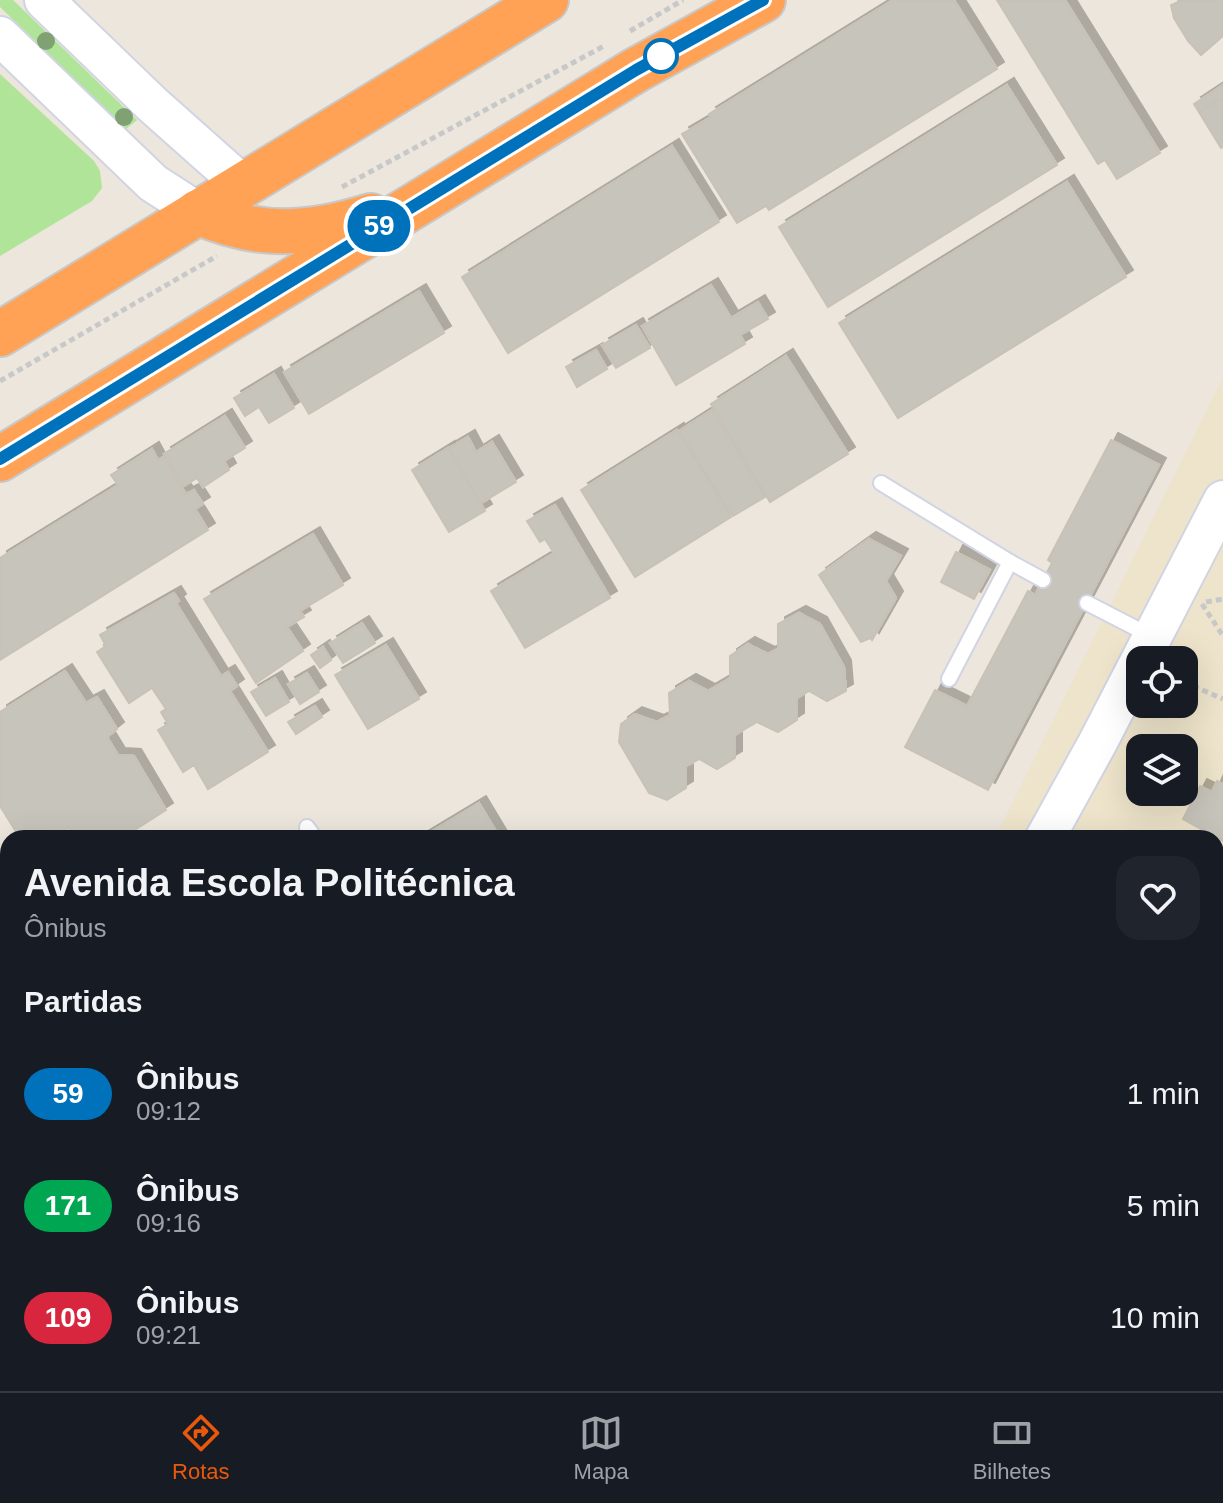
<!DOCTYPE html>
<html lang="pt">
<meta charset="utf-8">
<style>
:root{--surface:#171b24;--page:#20242c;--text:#f1f3f6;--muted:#9ea1a6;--line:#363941;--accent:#ea580c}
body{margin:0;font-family:Helvetica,sans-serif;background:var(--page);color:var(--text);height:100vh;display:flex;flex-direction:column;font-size:30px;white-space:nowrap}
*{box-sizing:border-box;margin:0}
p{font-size:26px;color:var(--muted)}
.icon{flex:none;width:44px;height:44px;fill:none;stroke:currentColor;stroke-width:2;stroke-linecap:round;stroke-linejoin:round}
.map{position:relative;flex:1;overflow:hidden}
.side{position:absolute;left:0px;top:830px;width:1224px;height:562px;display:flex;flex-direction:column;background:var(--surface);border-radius:24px 24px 0 0;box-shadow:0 8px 32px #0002}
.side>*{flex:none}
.badge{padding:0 16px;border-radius:26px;font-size:28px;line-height:52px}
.buttons{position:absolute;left:1126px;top:646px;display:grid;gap:16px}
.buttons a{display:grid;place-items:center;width:72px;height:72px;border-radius:16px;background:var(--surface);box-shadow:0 8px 32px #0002;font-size:40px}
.map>.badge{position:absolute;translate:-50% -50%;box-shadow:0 0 0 4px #fff}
h2{padding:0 24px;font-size:30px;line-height:72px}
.round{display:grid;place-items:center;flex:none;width:84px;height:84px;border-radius:24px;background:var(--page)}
.overview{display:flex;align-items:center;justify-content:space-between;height:136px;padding:0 24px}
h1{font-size:38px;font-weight:600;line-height:60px}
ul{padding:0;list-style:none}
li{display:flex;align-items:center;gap:24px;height:112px;padding:0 24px}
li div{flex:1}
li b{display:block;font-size:30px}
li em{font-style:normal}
li .badge{min-width:88px;font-weight:700;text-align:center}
.tab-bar{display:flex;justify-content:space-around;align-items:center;height:112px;border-top:2px solid var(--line);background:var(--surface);font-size:22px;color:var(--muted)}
.tab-bar a{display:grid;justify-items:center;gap:4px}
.tab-bar .active{color:var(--accent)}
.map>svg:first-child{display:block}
</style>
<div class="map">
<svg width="1223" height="1391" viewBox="0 0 1223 1391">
<defs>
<pattern id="forest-firs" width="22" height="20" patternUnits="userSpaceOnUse" patternTransform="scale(2)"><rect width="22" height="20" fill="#b0e498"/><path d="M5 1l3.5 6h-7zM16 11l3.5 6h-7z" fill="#98c483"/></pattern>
<filter id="shadow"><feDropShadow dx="7" dy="-7" stdDeviation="0" flood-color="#0004"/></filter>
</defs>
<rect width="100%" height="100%" fill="#ece6dc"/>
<path fill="#eee4cb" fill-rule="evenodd" d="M1223 377V1391H421L432 1384H1216V838H995ZM1140 660H1184V704H1140ZM1140 748H1184V792H1140Z"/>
<g fill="#b0e498">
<path d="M0 0H13L137 120 126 129 0 7Z"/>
<path d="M0 74 94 161 100 171 102 188 92 201 0 256Z"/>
</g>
<path fill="url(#forest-firs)" d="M8 1092V1355L0 1360V1097Z"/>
<g fill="#c7c4bb" stroke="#c8c2b6" stroke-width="2" filter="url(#shadow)">
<path d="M893 0H954L997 69 769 210 766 206 737 223 682 134 711 117 709 114Z"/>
<path d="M997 0H1065L1160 153 1117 179 1105 160 1098 164Z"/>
<path d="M1183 0H1223V36L1201 55 1188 41 1174 18 1171 5Z"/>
<path d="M1007 85 1057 165 828 307 779 227Z"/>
<path d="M1223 85V98L1199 112 1194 104Z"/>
<path d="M1223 98V147L1221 148 1199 112Z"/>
<path d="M672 146 719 222 508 353 462 277Z"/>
<path d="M1067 182 1126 277 898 418 839 323Z"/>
<path d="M711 285 731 318 758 302 768 319 740 335 745 344 676 385 642 326Z"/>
<path d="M419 291 444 333 309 414 284 372Z"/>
<path d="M636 325 650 348 616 368 602 345Z"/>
<path d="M596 350 607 369 577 387 566 367Z"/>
<path d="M786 356 848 454 770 502 711 404Z"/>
<path d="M274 374 294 408 269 423 259 407 245 416 234 398Z"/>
<path d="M712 410 765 497 733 516 679 431Z"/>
<path d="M225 416 245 448 224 461 229 470 203 487 197 478 184 486 164 454Z"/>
<path d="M677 430 731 517 635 577 581 490Z"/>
<path d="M468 437 476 452 492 442 516 482 481 503 449 448Z"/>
<path d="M1111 440 1159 465 988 790 905 747 935 690 967 706 1028 591 1035 595 1052 563 1048 560Z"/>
<path d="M448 448 485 511 449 532 412 470Z"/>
<path d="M152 449 158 460 163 457 186 494 194 490 203 504 195 509 208 530 0 660V558L118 485 111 475Z"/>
<path d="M555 505 610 598 525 648 491 591 554 553 545 539 540 542 527 521Z"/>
<path d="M313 534 343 585 300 611 304 617 287 627 303 651 256 683 204 599Z"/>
<path d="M869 539 901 556 886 581 896 598 872 640 870 638 861 642 819 575Z"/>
<path d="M956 552 990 570 974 599 941 582Z"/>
<path d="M174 593 179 601 176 603 221 676 228 672 237 686 230 691 268 752 208 789 194 765 183 772 158 730 168 724 161 712 166 709 152 688 129 703 97 652 106 646 100 635Z"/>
<path d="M799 613 820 624 844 667 846 691 827 701 809 691 797 698V720L778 732 757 722 735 735V758L717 769 699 759 686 766V788L667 800 649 793 619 742 621 724 635 714 657 722 670 715 669 693 689 681 708 691 730 678V656L748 644 768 654 778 649V624Z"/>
<path d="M362 623 375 643 343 663 330 643Z"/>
<path d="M386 645 419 699 368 729 335 675Z"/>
<path d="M323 647 331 660 320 668 311 655Z"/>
<path d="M65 671 86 703 97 697 117 729 107 737 118 755 134 756 166 810 122 838H100L97 833 90 838H62L71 832 68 828 52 838H20L0 806V712Z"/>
<path d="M307 673 319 692 300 704 288 684Z"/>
<path d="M275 678 289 702 266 716 251 692Z"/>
<path d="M315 706 322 717 296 734 288 722Z"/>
<path d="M1217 781 1223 784V841L1183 819 1200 786 1212 792Z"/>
<path d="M479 803 500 838H421Z"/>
<path d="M8 872V930L0 935V877Z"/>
<path d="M1216 875 1223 879V935L1216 931Z"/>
<path d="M1216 954 1223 958V1016L1216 1012Z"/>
<path d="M50 1384H101L105 1391H54Z"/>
<path d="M164 1384H237L242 1391H168Z"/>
<path d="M248 1384H279L268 1391H252Z"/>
</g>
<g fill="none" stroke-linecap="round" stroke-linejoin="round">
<g stroke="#d1d4e3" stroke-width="18">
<g id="lane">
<path d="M881 483 1010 562 949 679"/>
<path d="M1010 562 1043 580"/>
<path d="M1087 603 1151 636"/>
<path d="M307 827 315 838"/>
<path d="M1216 1099H1223"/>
<path d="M341 1391 353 1384"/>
</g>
</g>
<g stroke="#d1d4e3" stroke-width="42">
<g id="secondary">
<path d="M44 0 153 105 243 185"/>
<path d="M0 36 153 183 198 212"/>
<path d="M1045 838 1098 742 1223 500"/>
<path d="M1216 1265 1223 1269"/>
<path d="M1216 1342 1223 1345"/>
<path d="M507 1391 518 1384"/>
</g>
</g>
<g stroke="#c8c8c8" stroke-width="48">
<g id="highway">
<path d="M198 212C258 239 310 235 371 216"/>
<path d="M0 334 546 0"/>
<path d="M0 459 636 70 763 0"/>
</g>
</g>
<g stroke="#c8c8c8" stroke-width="5" stroke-dasharray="6 4" stroke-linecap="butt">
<path d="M630 31 683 0"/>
<path d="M342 187 604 46"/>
<path d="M0 381 217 256"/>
<path d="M1206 602 1223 599"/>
<path d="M1202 604 1223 636"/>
<path d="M1184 682 1223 699"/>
</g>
<use href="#lane" stroke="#fff" stroke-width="14"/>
<use href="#secondary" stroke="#fff" stroke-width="38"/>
<use href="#highway" stroke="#ffa255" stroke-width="44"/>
</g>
<g fill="#80a171">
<circle cx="46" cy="41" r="9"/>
<circle cx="124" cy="117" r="9"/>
</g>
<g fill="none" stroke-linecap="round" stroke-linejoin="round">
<g stroke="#fff" stroke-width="18">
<path id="line" d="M0 459 636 70 763 0"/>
</g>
<use href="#line" stroke="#0072bc" stroke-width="12"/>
</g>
<circle fill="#fff" stroke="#0072bc" stroke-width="4" cx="661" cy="56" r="16"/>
</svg>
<div class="buttons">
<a><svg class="icon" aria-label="locate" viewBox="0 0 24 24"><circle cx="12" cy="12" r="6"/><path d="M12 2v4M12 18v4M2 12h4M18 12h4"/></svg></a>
<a><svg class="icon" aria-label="layers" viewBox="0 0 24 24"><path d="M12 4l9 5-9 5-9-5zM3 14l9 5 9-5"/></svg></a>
</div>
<b class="badge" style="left:379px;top:226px;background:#0072bc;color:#fff">59</b>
<section class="side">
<div class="overview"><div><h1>Avenida Escola Politécnica</h1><p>Ônibus</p></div><a class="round"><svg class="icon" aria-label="heart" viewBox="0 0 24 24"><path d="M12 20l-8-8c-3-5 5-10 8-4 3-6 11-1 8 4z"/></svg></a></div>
<h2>Partidas</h2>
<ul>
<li><span class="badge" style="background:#0072bc;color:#fff">59</span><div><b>Ônibus</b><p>09:12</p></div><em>1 min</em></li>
<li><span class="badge" style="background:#00a651;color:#fff">171</span><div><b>Ônibus</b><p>09:16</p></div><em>5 min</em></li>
<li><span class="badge" style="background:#d7263d;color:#fff">109</span><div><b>Ônibus</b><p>09:21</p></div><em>10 min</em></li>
</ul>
</section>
</div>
<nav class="tab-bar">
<a class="active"><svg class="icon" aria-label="directions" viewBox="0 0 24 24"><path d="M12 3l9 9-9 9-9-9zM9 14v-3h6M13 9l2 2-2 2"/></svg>Rotas</a>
<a><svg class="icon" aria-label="map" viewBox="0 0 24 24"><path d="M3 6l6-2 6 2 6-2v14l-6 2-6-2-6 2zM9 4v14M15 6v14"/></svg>Mapa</a>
<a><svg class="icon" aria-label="tickets" viewBox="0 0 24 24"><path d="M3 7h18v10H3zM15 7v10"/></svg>Bilhetes</a>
</nav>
